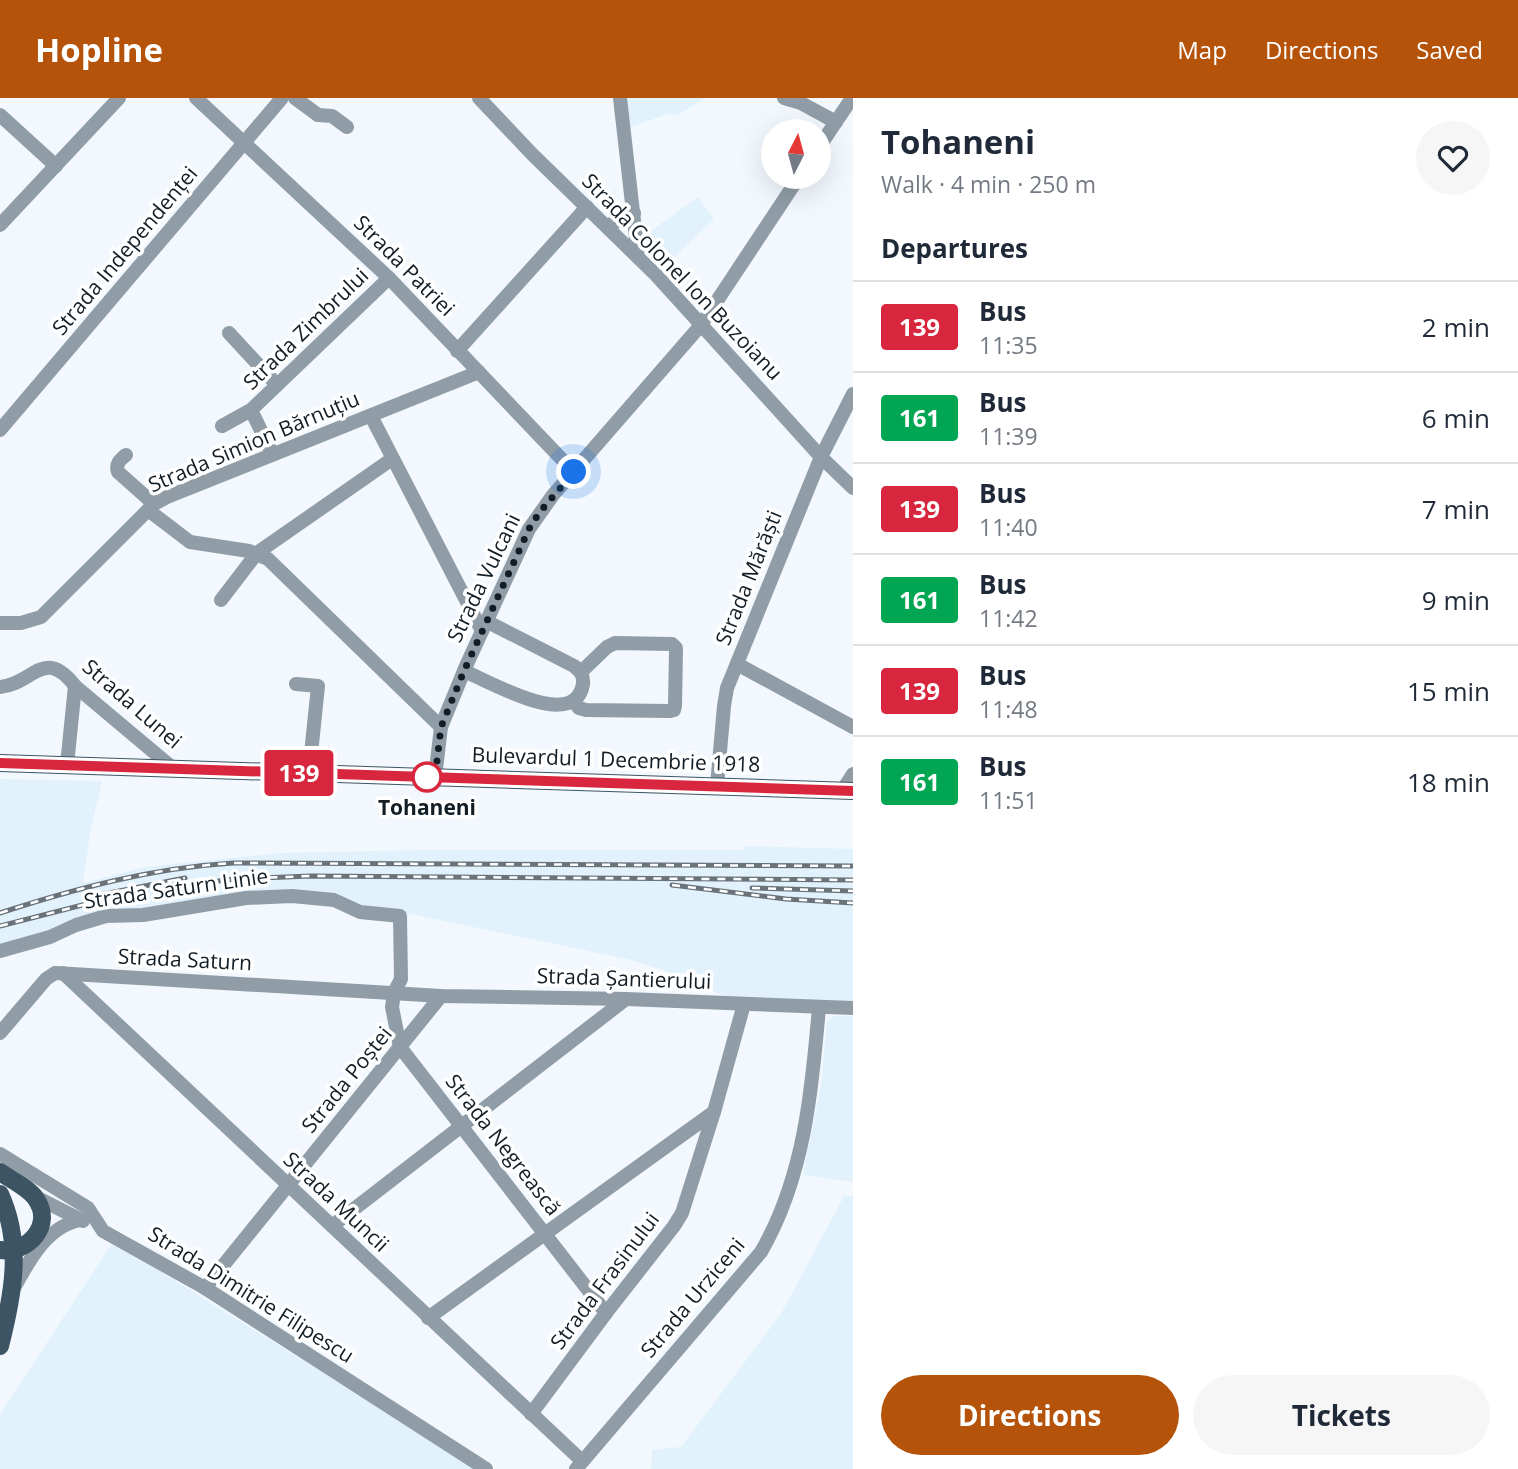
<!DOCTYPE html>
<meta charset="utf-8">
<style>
:root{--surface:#fff;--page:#f6f6f7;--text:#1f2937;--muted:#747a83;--line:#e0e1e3;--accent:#b45309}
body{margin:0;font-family:"Open Sans",sans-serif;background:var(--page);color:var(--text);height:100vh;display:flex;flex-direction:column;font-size:26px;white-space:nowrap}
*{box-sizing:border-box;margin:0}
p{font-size:23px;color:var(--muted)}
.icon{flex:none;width:38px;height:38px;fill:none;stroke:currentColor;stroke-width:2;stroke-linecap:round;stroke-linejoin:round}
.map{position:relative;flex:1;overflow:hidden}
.panel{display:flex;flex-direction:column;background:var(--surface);width:665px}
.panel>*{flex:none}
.badge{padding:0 14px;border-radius:5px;font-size:24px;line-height:46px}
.needle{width:46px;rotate:6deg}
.buttons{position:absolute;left:761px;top:21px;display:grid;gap:14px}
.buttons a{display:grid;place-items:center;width:70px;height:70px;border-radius:50%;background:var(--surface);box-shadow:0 7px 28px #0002;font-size:35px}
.you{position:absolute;width:35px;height:35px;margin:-18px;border:5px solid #fff;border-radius:50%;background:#1a73e8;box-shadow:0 0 0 10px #1a73e833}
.map>.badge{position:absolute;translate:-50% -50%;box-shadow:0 0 0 4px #fff}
h2{padding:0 28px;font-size:26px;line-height:63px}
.round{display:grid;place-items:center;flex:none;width:74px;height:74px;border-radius:37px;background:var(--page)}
.head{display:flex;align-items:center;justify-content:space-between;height:119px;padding:0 28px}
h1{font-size:33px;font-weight:700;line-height:52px}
.primary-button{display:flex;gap:14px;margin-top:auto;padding:14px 28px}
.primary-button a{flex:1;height:80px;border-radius:42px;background:var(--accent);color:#fff;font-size:28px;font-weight:700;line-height:80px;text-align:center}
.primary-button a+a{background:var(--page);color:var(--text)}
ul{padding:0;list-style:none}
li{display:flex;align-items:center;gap:21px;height:91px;padding:0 28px;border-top:2px solid var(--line)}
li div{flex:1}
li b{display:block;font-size:26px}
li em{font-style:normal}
li .badge{min-width:77px;font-weight:700;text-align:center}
header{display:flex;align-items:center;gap:42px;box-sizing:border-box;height:98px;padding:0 35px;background:var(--accent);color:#fff}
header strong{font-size:33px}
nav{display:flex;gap:38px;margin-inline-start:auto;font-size:24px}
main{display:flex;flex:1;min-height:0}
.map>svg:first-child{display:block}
</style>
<header>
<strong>Hopline</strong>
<nav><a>Map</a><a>Directions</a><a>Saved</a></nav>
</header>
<main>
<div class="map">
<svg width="853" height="1371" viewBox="0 0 853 1371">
<rect width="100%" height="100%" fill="#f2f8fd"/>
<g fill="#e2f2fd">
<path d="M624 0H705L678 17 668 16 631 29Z"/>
<path d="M698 99 714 121 662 171 648 153 644 138Z"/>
<path d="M0 681 102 683 90 736 83 785 145 769 280 755 421 752H744L745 748 853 751V907L731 901 672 875 631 862 396 813H366L332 800 214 798 99 817 0 850Z"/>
<path d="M835 918H853V1084L803 1077 821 987 827 923Z"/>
<path d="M844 1098H853V1371H651L652 1352 681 1349 782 1214Z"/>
<path d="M113 1144 405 1326 476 1371H0V1316Z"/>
</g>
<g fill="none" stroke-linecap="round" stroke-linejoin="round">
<g stroke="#909da6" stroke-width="14">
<path d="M196 0 389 180 574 374"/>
<path d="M295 0 318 17 332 18 347 29"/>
<path d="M479 0 532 56 656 177 821 359 853 390"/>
<path d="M620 0 638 158"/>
<path d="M784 0 801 5 836 24"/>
<path d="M0 17 56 68"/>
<path d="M819 49 852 0"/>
<path d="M0 127 119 0"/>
<path d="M607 128 634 115"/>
<path d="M229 235 277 287"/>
<path d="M457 253 587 109"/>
<path d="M371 318 482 533"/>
<path d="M222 328 251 312"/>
<path d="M0 332 282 0"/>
<path d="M272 355 251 312 389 180"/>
<path d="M126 357C120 362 115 366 118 374L154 406"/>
<path d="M148 412 190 444 249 453 268 461 441 629"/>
<path d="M221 502 257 455 392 361"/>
<path d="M0 525H21L41 519 154 406 167 399 479 274"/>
<path d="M737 566 853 629"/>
<path d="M464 573C489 583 575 635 583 586 584 577 580 573 574 568L486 523"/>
<path d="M296 586 318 588 309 675"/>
<path d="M0 589C33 586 44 548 75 588L174 671"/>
<path d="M574 604 579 610 586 612 670 613 674 612 675 608 676 550 672 546 615 545 607 549 581 574"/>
<path d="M67 667 75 588"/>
<path d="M435 680 441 629 466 568 529 431 553 397 701 227 799 79"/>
<path d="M717 688 724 608 727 590 821 359 853 296"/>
<path d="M842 693 853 676"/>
<path d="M0 853 50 839 76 827 106 818 143 817 246 800 292 798 334 802 360 814 400 818 401 881 394 895 392 909 400 949 606 1215"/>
<path d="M63 875 582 1363"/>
<path d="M0 935 46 881 55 875 441 898 626 901 853 910"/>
<path d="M0 1056 88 1110 103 1133 205 1190 486 1371"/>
<path d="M36 1099 83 1123"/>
<path d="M332 1128 626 901"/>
<path d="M205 1190 441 898"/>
<path d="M13 1192C28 1164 46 1129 80 1122"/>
<path d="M428 1220 714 1014"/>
<path d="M531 1316 606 1215 674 1128 682 1115 714 1014 744 906"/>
<path d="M576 1371 761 1154C804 1080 812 993 819 909"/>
</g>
<g stroke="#3c5463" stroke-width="18">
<path d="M0 665 853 693"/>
<path d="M0 1074C11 1082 29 1090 36 1101 54 1127 28 1156 0 1152"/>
<path d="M0 1096C23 1146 13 1197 0 1248"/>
</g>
<g stroke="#6a737a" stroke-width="5">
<g id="rail">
<path d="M672 787 786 801 853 805"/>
<path d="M174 789 234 781 311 778 853 782"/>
<path d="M752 790 853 793"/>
<path d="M89 799 185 780"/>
<path d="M0 815C77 790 152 770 233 765L853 768"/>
<path d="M0 828 102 802"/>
</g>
</g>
<use href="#rail" stroke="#fff" stroke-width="2.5" stroke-dasharray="8" stroke-linecap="butt"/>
</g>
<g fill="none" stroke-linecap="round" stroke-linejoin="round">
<g stroke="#fff" stroke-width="16">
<path id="line" d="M0 665 853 693"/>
</g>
<use href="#line" stroke="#d7263d" stroke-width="10"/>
<path stroke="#121d25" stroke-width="7" stroke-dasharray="0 12.6" d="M427 679 435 680 441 629 464 573 529 431 539 415 574 374"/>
</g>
<circle fill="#fff" stroke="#d7263d" stroke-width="3.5" cx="427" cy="679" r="14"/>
<g text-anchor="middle" stroke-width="7" stroke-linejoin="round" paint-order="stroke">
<g font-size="21" fill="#121d25" stroke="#fff">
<text transform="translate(125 153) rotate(-50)" y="7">Strada Independenței</text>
<text transform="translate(404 168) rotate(45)" y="7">Strada Patriei</text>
<text transform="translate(682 179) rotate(46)" y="7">Strada Colonel Ion Buzoianu</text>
<text transform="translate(306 231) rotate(-44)" y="7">Strada Zimbrului</text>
<text transform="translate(254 344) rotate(-23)" y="7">Strada Simion Bărnuțiu</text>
<text transform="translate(484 480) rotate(-64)" y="7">Strada Vulcani</text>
<text transform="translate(749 480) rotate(-68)" y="7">Strada Mărăști</text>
<text transform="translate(132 606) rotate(41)" y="7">Strada Lunei</text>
<text transform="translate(616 662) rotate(2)" y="7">Bulevardul 1 Decembrie 1918</text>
<text transform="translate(176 791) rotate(-8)" y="7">Strada Saturn Linie</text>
<text transform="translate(185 862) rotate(3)" y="7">Strada Saturn</text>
<text transform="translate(624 881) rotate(2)" y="7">Strada Șantierului</text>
<text transform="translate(347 982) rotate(-51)" y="7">Strada Poștei</text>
<text transform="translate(503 1047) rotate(52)" y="7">Strada Negrească</text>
<text transform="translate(336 1104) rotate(43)" y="7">Strada Muncii</text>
<text transform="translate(605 1183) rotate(-53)" y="7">Strada Frasinului</text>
<text transform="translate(251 1197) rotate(32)" y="7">Strada Dimitrie Filipescu</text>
<text transform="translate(693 1200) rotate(-50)" y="7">Strada Urziceni</text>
</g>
<g font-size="21" font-weight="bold" fill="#121d25" stroke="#fff">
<text x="427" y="717">Tohaneni</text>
</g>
</g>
</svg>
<div class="buttons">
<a><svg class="needle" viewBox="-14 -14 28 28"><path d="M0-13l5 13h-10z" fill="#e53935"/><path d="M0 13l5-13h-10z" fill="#747a83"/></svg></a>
</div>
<div class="you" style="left:574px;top:374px"></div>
<b class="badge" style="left:299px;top:675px;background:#d7263d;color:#fff">139</b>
</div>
<section class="panel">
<div class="head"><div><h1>Tohaneni</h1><p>Walk · 4 min · 250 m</p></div><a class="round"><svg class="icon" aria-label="heart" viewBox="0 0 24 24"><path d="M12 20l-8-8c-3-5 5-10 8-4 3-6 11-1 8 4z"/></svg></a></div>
<h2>Departures</h2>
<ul>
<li><span class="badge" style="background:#d7263d;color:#fff">139</span><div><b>Bus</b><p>11:35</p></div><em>2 min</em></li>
<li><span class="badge" style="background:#00a651;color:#fff">161</span><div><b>Bus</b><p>11:39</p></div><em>6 min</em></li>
<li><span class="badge" style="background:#d7263d;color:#fff">139</span><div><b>Bus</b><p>11:40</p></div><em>7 min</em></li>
<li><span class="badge" style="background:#00a651;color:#fff">161</span><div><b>Bus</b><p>11:42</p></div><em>9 min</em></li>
<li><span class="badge" style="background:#d7263d;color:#fff">139</span><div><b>Bus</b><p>11:48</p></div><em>15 min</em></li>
<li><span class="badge" style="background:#00a651;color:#fff">161</span><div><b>Bus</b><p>11:51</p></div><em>18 min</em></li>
</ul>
<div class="primary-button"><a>Directions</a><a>Tickets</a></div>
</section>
</main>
